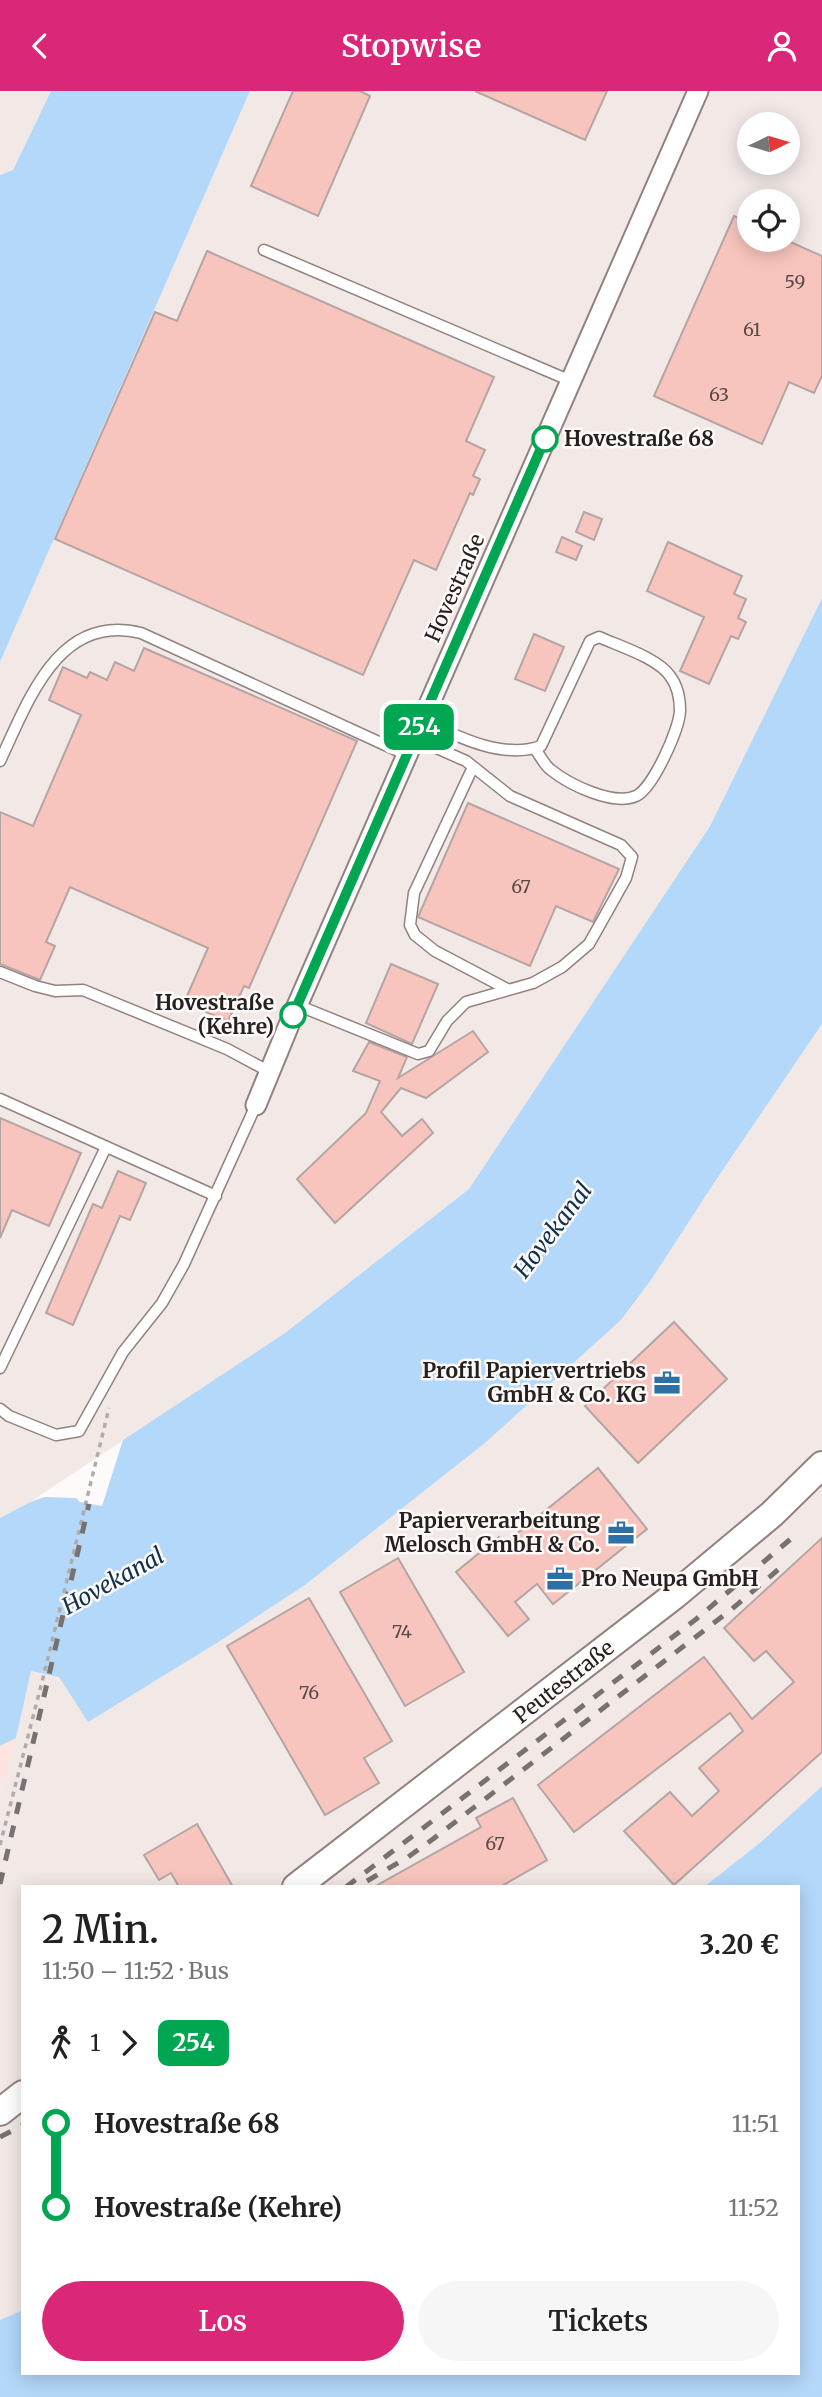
<!DOCTYPE html>
<html lang="de">
<meta charset="utf-8">
<style>
:root{--surface:#fff;--page:#f6f6f6;--text:#222;--muted:#767676;--accent:#db2777}
body{margin:0;font-family:Merriweather,serif;background:var(--page);color:var(--text);height:100vh;display:flex;flex-direction:column;font-size:26px;white-space:nowrap}
*{box-sizing:border-box;margin:0}
p{font-size:23px;color:var(--muted)}
.icon{flex:none;width:38px;height:38px;fill:none;stroke:currentColor;stroke-width:2;stroke-linecap:round;stroke-linejoin:round}
.map{position:relative;flex:1;overflow:hidden}
.sheet{position:absolute;left:21px;top:1794px;width:779px;height:490px;display:flex;flex-direction:column;background:var(--surface);border-radius:0px;box-shadow:0 4px 18px #0003}
.sheet>*{flex:none}
.badge{padding:0 14px;border-radius:10px;font-size:24px;line-height:46px}
.needle{width:46px;rotate:85deg}
.controls{position:absolute;left:737px;top:21px;display:grid;gap:14px}
.controls a{display:grid;place-items:center;width:63px;height:63px;border-radius:50%;background:var(--surface);box-shadow:0 4px 18px #0003;font-size:35px}
.map>.badge{position:absolute;translate:-50% -50%;box-shadow:0 0 0 4px #fff}
.legs{display:flex;align-items:center;gap:10px;height:77px;padding:0 21px;font-size:23px}
.legs p{margin-inline-start:auto}
.headline{display:flex;align-items:center;justify-content:space-between;height:119px;padding:0 21px}
h1{font-size:38px;font-weight:600;line-height:52px}
.cta{display:flex;gap:14px;margin-top:auto;padding:14px 21px}
.cta a{flex:1;height:80px;border-radius:42px;background:var(--accent);color:#fff;font-size:28px;font-weight:600;line-height:80px;text-align:center}
.cta a+a{background:var(--page);color:var(--text)}
ul{padding:0 21px;list-style:none}
li{display:flex;align-items:center;gap:24px;height:84px;font-size:26px}
li i{display:grid;place-items:center;width:10px;height:100%;margin:0 9px;background:currentColor}
li i::after{content:'';width:18px;height:18px;margin:-9px;border:5px solid;border-radius:50%;background:var(--surface)}
li p{margin-inline-start:auto}
li:first-child i{background:linear-gradient(#0000 50%,currentColor 0)}
li:last-child i{background:linear-gradient(currentColor 50%,#0000 0)}
header{display:flex;justify-content:space-between;align-items:center;height:91px;padding:0 21px;background:var(--accent);color:#fff;font-size:32px;font-weight:600}
.map>svg:first-child{display:block}
</style>
<header><svg class="icon" aria-label="back" viewBox="0 0 24 24"><path d="M15 5l-7 7 7 7"/></svg>Stopwise<svg class="icon" aria-label="person" viewBox="0 0 24 24"><circle cx="12" cy="8" r="4"/><path d="M4 21q1-7 8-7t8 7"/></svg></header>
<div class="map">
<svg width="822" height="2306" viewBox="0 0 822 2306">
<rect width="100%" height="100%" fill="#fdfaf9"/>
<g fill="#f2e9e7" fill-rule="evenodd">
<path d="M0 0H51L13 79 0 84Z"/>
<path d="M250 0H822V507L710 735 469 1098 285 1242 30 1411 0 1427V571ZM749 33H788V72H749ZM749 110H788V149H749Z"/>
<path d="M822 933V1695L761 1751 705 1795 23 1796V2219L0 2229V1698L16 1646 31 1580 41 1582 80 1411 97 1415 220 1550 305 1494 485 1352 621 1229 651 1189 716 1089Z"/>
</g>
<path fill="#ffe3de" d="M16 1647 0 1698V1655Z"/>
<g fill="#b4d8f9">
<path d="M51 0H250L0 571V84L13 79Z"/>
<path d="M822 507V933L716 1089 651 1189 621 1229 485 1352 305 1494 220 1550 88 1631 59 1586 31 1580 16 1647 0 1655V1427L30 1411 45 1406 76 1407 80 1411 102 1415 123 1349 285 1242 469 1098 710 735Z"/>
<path d="M822 1695V2306H0V2229L23 2219V2282H798V1796L705 1795 761 1751Z"/>
</g>
<g fill="#f8c5be" stroke="#b5a5a2" stroke-width="2">
<path d="M293 0H360L370 5 318 125 251 95Z"/>
<path d="M475 0H607L585 49Z"/>
<path d="M734 125 749 132V149H786L822 165V285L814 302 789 291 762 353 654 305Z"/>
<path d="M207 160 494 286 466 350 485 359 473 385 480 388 473 404 470 402 436 479 414 469 363 584 55 448 155 221 177 230Z"/>
<path d="M584 421 602 428 594 449 576 441Z"/>
<path d="M562 446 582 455 576 469 556 461Z"/>
<path d="M668 451 742 485 734 503 746 508 738 527 746 531 738 548 731 545 709 593 680 580 704 526 647 500Z"/>
<path d="M534 543 564 556 545 600 515 588Z"/>
<path d="M144 557 357 650 249 897 244 895 228 930 184 912 208 857 70 796 46 851 55 855 40 889 0 873V721L33 735 81 624 49 609 63 576 87 587 90 581 107 589 115 571 134 580Z"/>
<path d="M468 712 619 778 593 831 556 815 530 875 418 826Z"/>
<path d="M391 873 438 893 412 953 366 932Z"/>
<path d="M473 940 488 961 426 1007 401 997 381 1021 402 1045 422 1028 433 1042 335 1132 297 1088 366 1022 380 990 353 980 369 951 407 966 398 987Z"/>
<path d="M0 1027 81 1062 49 1135 12 1119 0 1147Z"/>
<path d="M118 1080 146 1092 130 1129 120 1125 73 1234 46 1222 93 1113 102 1117Z"/>
<path d="M674 1231 727 1288 638 1372 585 1315Z"/>
<path d="M598 1377 647 1438 553 1513 537 1493 515 1511 529 1528 508 1545 456 1481 499 1446 504 1453Z"/>
<path d="M822 1447V1661L674 1794 624 1740 670 1701 692 1725 719 1700 699 1677 743 1640 730 1622 574 1741 538 1694 704 1566 752 1628 794 1591 766 1560 754 1570 724 1537Z"/>
<path d="M398 1467 464 1581 405 1615 340 1501Z"/>
<path d="M309 1507 392 1650 364 1667 379 1692 325 1724 227 1555Z"/>
<path d="M513 1707 547 1769 500 1796H374L481 1736 476 1727Z"/>
<path d="M197 1733 233 1796H179L171 1782 159 1789 144 1764Z"/>
</g>
<g fill="none" stroke-linecap="round" stroke-linejoin="round">
<g stroke="#918280" stroke-width="13">
<g id="lane">
<path d="M264 159 571 290"/>
<path d="M422 629C456 645 503 669 541 655L590 550 599 546C619 555 658 567 670 585 677 594 680 608 680 620 679 639 653 697 636 705 613 715 570 694 551 679 544 674 540 664 535 658"/>
<path d="M0 670C28 611 58 521 141 542L407 664"/>
<path d="M473 676 414 802 410 834 415 844 435 860 507 898"/>
<path d="M0 881 35 895 55 900 83 899 227 958 270 981"/>
<path d="M297 914 418 963 429 960 447 930 466 911 533 892 562 876 589 853 626 787 632 766 621 754 510 705 466 670 414 647"/>
<path d="M0 1008 216 1105"/>
<path d="M0 1277 106 1056"/>
<path d="M0 1318 9 1325 56 1344 79 1340 123 1261 162 1212 184 1173 256 1014"/>
</g>
</g>
<g stroke="#918280" stroke-width="23">
<path id="street" d="M256 1014 293 924 698 0"/>
</g>
<g stroke="#918280" stroke-width="30">
<g id="secondary">
<path d="M296 1796 675 1504 772 1423 822 1374"/>
<path d="M0 2021 23 2003"/>
</g>
</g>
<path stroke="#b0acab" stroke-width="3.5" stroke-dasharray="5 5" stroke-linecap="butt" d="M0 1754 44 1583 109 1317"/>
<use href="#lane" stroke="#fff" stroke-width="10"/>
<use href="#street" stroke="#fff" stroke-width="19"/>
<use href="#secondary" stroke="#fff" stroke-width="26"/>
<g stroke="#777271" stroke-width="5" stroke-dasharray="12 12" stroke-linecap="butt">
<path d="M367 1790 408 1766 433 1748 732 1518 780 1477"/>
<path d="M0 1793 89 1413"/>
<path d="M346 1796 695 1529 793 1446"/>
<path d="M0 2046 23 2034"/>
</g>
</g>
<g fill="none" stroke-linecap="round" stroke-linejoin="round">
<g stroke="#fff" stroke-width="16">
<path id="line-1" d="M293 924 545 348"/>
</g>
<use href="#line-1" stroke="#00a651" stroke-width="10"/>
</g>
<defs>
<g id="office-bare" transform="scale(2.1)"><path d="M-6-3h4V-5.5h4V-3h4V5H-6ZM-1-4.5V-3h2v-1.5ZM-6 0V1H6V0Z" fill="#2d70a6" stroke="#fdfaf9" stroke-width="2.5" paint-order="stroke"/></g>
</defs>
<g fill-rule="evenodd">
<use href="#office-bare" x="667" y="1292"/>
<use href="#office-bare" x="621" y="1442"/>
<use href="#office-bare" x="560" y="1488"/>
</g>
<g fill="#fff" stroke="#00a651" stroke-width="3.5">
<circle cx="545" cy="348" r="12"/>
<circle cx="293" cy="924" r="12"/>
</g>
<g text-anchor="middle" stroke-width="5" stroke-linejoin="round" paint-order="stroke">
<g font-size="18" fill="#5a4947">
<text x="795" y="197">59</text>
<text x="752" y="245">61</text>
<text x="719" y="310">63</text>
<text x="521" y="802">67</text>
<text x="402" y="1547">74</text>
<text x="309" y="1608">76</text>
<text x="495" y="1759">67</text>
</g>
<g font-size="21" font-weight="bold" fill="#26201f" stroke="#fdfaf9" text-anchor="start">
<text x="564" y="355">Hovestraße 68</text>
<text x="274" y="919" text-anchor="end">Hovestraße<tspan x="274" dy="24">(Kehre)</tspan></text>
</g>
<g font-size="21" fill="#26201f" stroke="#fdfaf9">
<text transform="translate(455 497) rotate(-66)" y="7">Hovestraße</text>
<text transform="translate(564 1591) rotate(-38)" y="7">Peutestraße</text>
</g>
<g font-size="21" font-weight="bold" fill="#26201f" stroke="#fdfaf9" text-anchor="end">
<text x="646" y="1287">Profil Papiervertriebs<tspan x="646" dy="24">GmbH &amp; Co. KG</tspan></text>
<text x="600" y="1437">Papierverarbeitung<tspan x="600" dy="24">Melosch GmbH &amp; Co.</tspan></text>
<text x="581" y="1495" text-anchor="start">Pro Neupa GmbH</text>
</g>
<g font-size="23" font-style="italic" fill="#0f314c" stroke="#fdfaf9">
<text transform="translate(553 1139) rotate(-53)" y="8">Hovekanal</text>
<text transform="translate(113 1490) rotate(-29)" y="8">Hovekanal</text>
</g>
</g>
</svg>
<div class="controls">
<a><svg class="needle" viewBox="-14 -14 28 28"><path d="M0-13l5 13h-10z" fill="#e53935"/><path d="M0 13l5-13h-10z" fill="#767676"/></svg></a>
<a><svg class="icon" aria-label="locate" viewBox="0 0 24 24"><circle cx="12" cy="12" r="6"/><path d="M12 2v4M12 18v4M2 12h4M18 12h4"/></svg></a>
</div>
<b class="badge" style="left:419px;top:636px;background:#00a651;color:#fff">254</b>
<section class="sheet">
<div class="headline"><div><h1>2 Min.</h1><p>11:50 – 11:52 · Bus</p></div><b>3.20 €</b></div>
<div class="legs"><svg class="icon" aria-label="walk" viewBox="0 0 24 24"><circle cx="13" cy="4" r="2"/><path d="M13 8l-2 6 4 7M11 14l-3 7M7 12l3-4h3l4 4"/></svg>1<svg class="icon" aria-label="forward" viewBox="0 0 24 24"><path d="M9 5l7 7-7 7"/></svg><b class="badge" style="background:#00a651;color:#fff">254</b></div>
<ul>
<li><i style="color:#00a651"></i><b>Hovestraße 68</b><p>11:51</p></li>
<li><i style="color:#00a651"></i><b>Hovestraße (Kehre)</b><p>11:52</p></li>
</ul>
<div class="cta"><a>Los</a><a>Tickets</a></div>
</section>
</div>
